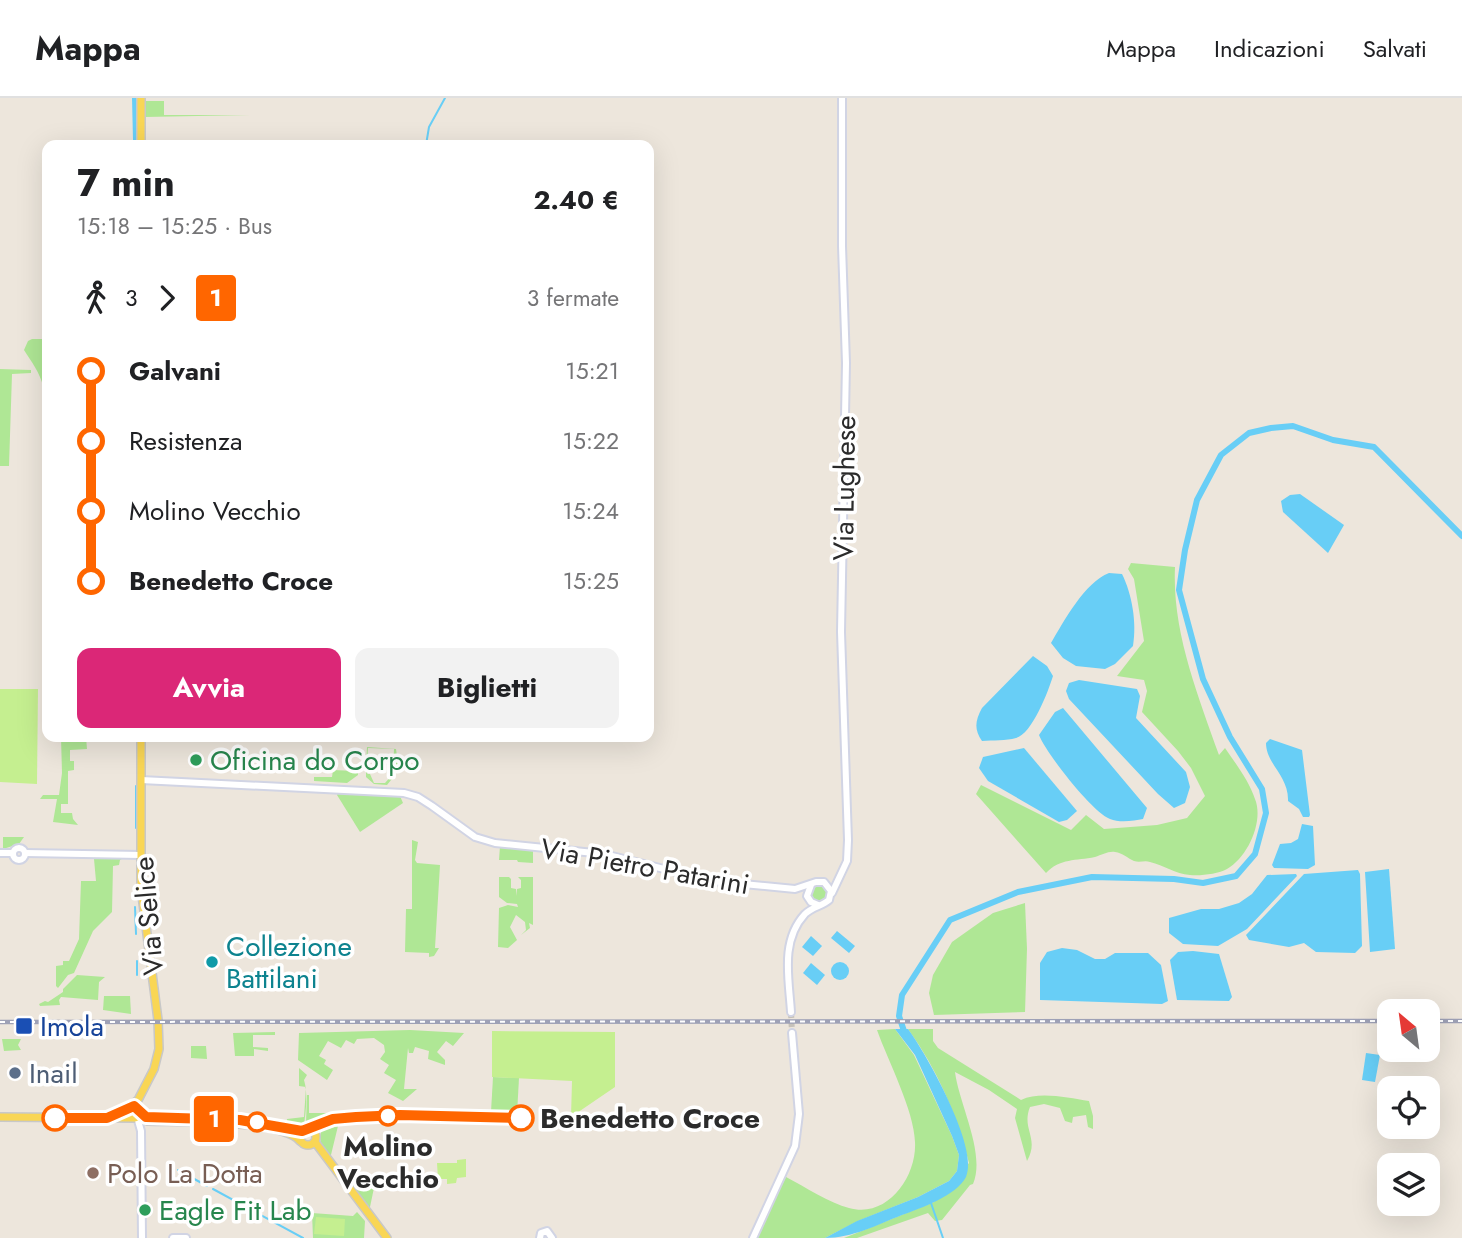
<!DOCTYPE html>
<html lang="it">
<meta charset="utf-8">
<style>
:root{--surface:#fff;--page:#f2f2f2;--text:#202124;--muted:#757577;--line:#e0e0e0;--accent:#db2777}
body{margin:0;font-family:Jost,sans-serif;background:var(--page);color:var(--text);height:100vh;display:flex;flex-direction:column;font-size:26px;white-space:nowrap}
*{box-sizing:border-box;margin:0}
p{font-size:23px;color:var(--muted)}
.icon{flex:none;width:38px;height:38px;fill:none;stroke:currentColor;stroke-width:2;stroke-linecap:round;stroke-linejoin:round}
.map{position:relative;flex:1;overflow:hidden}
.details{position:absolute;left:42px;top:42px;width:612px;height:602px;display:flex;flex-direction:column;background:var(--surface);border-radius:14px;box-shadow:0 7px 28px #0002}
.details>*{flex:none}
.badge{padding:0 14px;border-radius:5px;font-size:24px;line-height:46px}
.needle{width:46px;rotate:331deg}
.controls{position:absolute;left:1377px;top:901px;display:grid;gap:14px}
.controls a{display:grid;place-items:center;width:63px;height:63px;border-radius:14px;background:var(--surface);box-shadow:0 7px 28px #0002;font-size:35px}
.map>.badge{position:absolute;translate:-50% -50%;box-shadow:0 0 0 4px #fff}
.legs{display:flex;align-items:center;gap:10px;height:77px;padding:0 35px;font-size:23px}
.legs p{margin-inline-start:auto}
.head{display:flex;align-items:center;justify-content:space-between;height:119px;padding:0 35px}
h1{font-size:38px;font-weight:700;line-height:52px}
.primary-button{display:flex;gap:14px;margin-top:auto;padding:14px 35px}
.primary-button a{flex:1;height:80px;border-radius:14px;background:var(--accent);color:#fff;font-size:28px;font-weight:700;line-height:80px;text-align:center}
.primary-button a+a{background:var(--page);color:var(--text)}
ul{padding:0 35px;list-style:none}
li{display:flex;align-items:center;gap:24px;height:70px;font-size:26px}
li i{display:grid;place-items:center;width:10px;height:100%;margin:0 9px;background:currentColor}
li i::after{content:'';width:18px;height:18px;margin:-9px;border:5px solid;border-radius:50%;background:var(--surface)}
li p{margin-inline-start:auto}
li:first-child i{background:linear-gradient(#0000 50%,currentColor 0)}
li:last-child i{background:linear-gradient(currentColor 50%,#0000 0)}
header{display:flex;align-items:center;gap:42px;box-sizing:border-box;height:98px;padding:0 35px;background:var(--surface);border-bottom:2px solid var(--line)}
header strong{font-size:33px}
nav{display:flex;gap:38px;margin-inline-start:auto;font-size:24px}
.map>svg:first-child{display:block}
</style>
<header>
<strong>Mappa</strong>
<nav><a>Mappa</a><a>Indicazioni</a><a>Salvati</a></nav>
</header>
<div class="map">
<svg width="1462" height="1140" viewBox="0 0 1462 1140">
<rect width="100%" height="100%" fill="#ede6dc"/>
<g fill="#afe795">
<path d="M145 3H164V17H250L145 19Z"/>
<path d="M32 241H43V288C40 275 31 263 24 252L28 243Z"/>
<path d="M0 271 31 272V275L12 276 9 368H0Z"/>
<path d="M1131 465 1175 469C1172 534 1198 597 1219 657L1225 650C1236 666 1249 683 1255 701 1264 723 1248 759 1227 771 1218 776 1201 778 1190 777 1175 776 1164 767 1150 764 1145 762 1140 765 1134 763 1127 760 1123 755 1115 754 1108 753 1102 757 1095 759 1076 763 1060 760 1046 775L976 696 981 687 1071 732 1086 717 1104 731 1157 727 1187 720 1205 698 1191 670 1178 653 1142 614 1147 593 1144 582 1117 578 1144 543 1134 481 1128 471Z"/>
<path d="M61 639H86L87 651 70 652V663H74V672L68 673V706H61V715H72L73 721 78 727 53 724 57 701H40L43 697H59L62 675Z"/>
<path d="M367 649 396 651 399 672 387 687 374 686 366 679V671H370L367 676H370L374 685H385L393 676 394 651 368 650 367 667 370 668H366Z"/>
<path d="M356 671H358V677L347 685 314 683V679H332L333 672 355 673Z"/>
<path d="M338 695 400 698 403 705 360 734 337 697Z"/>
<path d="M3 739H24L19 746 3 751Z"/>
<path d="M412 742 418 744 415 762 417 765 440 767 435 850H439L434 858 429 859V855L405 854 406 811H412Z"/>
<path d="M500 748 533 751V765L518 764 517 762H499Z"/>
<path d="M101 760 122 761 120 762 119 767 113 768 112 814 93 833 74 875 68 877 58 890 56 888V868L63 867V863H69L79 841 81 783H96L94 761Z"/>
<path d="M499 779H509L511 781V790L516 791 517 798V791L521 790V782L518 779H533V827L529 825 530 830 521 837 526 832 525 824 516 817 510 829 517 842 508 850 498 849 499 810 508 807 518 809 517 806 507 805 499 799Z"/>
<circle cx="819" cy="795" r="9"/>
<path d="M1025 805 1027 851 1025 914 934 917 929 895 933 877 952 844 993 815Z"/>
<path d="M77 877 105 879 99 884 98 902 61 899 59 902 60 907 40 908 39 906 45 903 48 904 63 894V891Z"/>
<path d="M104 898H130L131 916 103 912Z"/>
<path d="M895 931 914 957 952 1038 959 1057 957 1073 949 1083 918 1099 858 1123 825 1140H754L786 1079C805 1089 830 1105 849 1110 887 1121 917 1079 915 1044 914 1012 888 963 877 932Z"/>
<path d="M908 931H933V943L938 950 1021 1002C1040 993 1068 1000 1089 1003L1093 1018V1031L1088 1029 1086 1017 1073 1019 1072 1025 1065 1023 1060 1010 1044 1006 1030 1009C1021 1031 1040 1040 1027 1063L1015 1020 1017 1011 989 992 955 974C959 1006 986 1056 973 1086L970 1087 942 1122 935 1123 928 1115 857 1140H844L934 1104 969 1065C957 1017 937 971 908 931Z"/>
<path d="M410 932 464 935 453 948 446 943 437 954 445 962V967L428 961 429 953 415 949 413 955H409L408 950 404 991H417L403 1003 388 995 396 982 384 975 389 967 380 961 385 954 384 947 374 940 357 941 354 946 346 942 341 950 328 943 319 958 326 962 324 966 333 972 327 982 298 962 299 935Z"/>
<path d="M275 934V937H253V949L268 950V953L254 951V958H235L233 935Z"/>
<path d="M2 941H21L18 947 21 952 4 953Z"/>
<path d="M191 948H206L207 961 191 960Z"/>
<path d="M299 970 307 977 304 982C308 995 306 1013 304 1027L287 1025V1021L304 1019 306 989 299 988Z"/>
<path d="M493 979 519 980 517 1016 491 1014Z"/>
<path d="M307 997H309V1015H328V1019L313 1026 306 1025Z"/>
<path d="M332 1023 326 1027 328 1031 338 1028 330 1061C324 1051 315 1040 324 1030L320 1032Z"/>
<path d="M346 1080 375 1085 370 1109H367Z"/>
<path d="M357 1114 365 1123 364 1140H313L312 1115 353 1118Z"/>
</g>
<g fill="#c5ef90">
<path d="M0 591H38L37 686 0 684Z"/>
<path d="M492 933 615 934V989L571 1019 572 983 492 979Z"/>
<path d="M466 1061V1079L457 1080 456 1085 447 1086V1081H438L437 1065H457V1062Z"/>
<path d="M316 1119 345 1121 344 1138 314 1136Z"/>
</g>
<g fill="#68cef6">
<path d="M132 0H138V42H133Z"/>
<path d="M1300 396 1344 427 1328 455 1283 414 1281 403 1290 397Z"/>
<path d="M1109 475 1122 476C1132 496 1137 525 1133 548L1115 566 1105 571 1076 568 1063 560 1051 545C1064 523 1085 484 1109 475Z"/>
<path d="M1033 558 1047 568 1053 578C1048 594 1032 636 1016 640 1006 643 993 642 982 643 974 631 975 623 982 610Z"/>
<path d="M1079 582 1137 591 1140 598 1136 620 1186 674 1190 689 1185 705 1174 710 1158 696 1069 601 1066 593 1069 585Z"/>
<path d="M1063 610 1147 710 1143 721C1134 723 1119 725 1110 721 1092 714 1046 655 1039 637L1055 614Z"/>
<path d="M1270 641 1302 652 1310 717 1309 719H1303L1299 711 1288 703C1289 678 1266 666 1266 645Z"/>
<path d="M1024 650 1077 713 1067 722 1059 724 988 683 979 670 983 659Z"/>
<path d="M1302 726 1313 728 1315 767 1308 771 1274 770 1272 767 1280 746 1291 745 1298 741Z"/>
<path d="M1389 771 1395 851 1370 854 1365 774Z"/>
<path d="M1358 772 1360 776 1362 848 1355 855 1316 854 1304 845 1289 849 1249 842 1246 837 1304 776Z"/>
<path d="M1296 776 1297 778 1247 831 1218 848 1183 846 1169 835V820L1201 811H1219L1239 805 1252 796 1267 777Z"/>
<path d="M837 833 855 848 849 855 831 840Z"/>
<path d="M811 838 822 848 813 858 802 849Z"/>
<path d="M1062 850 1077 852 1095 861H1105L1115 855H1148L1161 867 1168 903 1162 906 1040 902V865L1047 854Z"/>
<path d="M1193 853 1219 856 1232 899 1229 903 1177 902 1170 862 1178 854Z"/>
<circle cx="840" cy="873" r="9"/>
<path d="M811 865 825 877 817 887 803 875Z"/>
<path d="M895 931H908C926 955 980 1051 966 1079 956 1098 921 1110 902 1117 877 1127 852 1140 825 1140L857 1123 918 1099 949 1083 957 1073 959 1057 952 1038 915 957Z"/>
<path d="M1366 955 1380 957 1375 984 1362 982Z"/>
</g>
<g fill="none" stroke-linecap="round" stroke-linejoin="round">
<g stroke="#68cef6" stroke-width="2">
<path d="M426 47 429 29 445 0"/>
<path d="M136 688V730"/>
<path d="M135 809 136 836"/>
<path d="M137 877V863"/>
<path d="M178 1072 207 1088"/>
<path d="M213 1091 303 1140"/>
<path d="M931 1105 943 1140"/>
</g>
<path stroke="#68cef6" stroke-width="6" d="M905 936 899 918 902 897 950 822 1018 794 1092 779 1174 781 1203 785 1236 778 1255 756 1266 715 1262 691 1230 639 1203 581 1179 492 1185 452 1197 402 1221 357 1249 335 1271 330 1293 328 1333 342 1374 349 1462 438"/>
<path stroke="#c6c1b9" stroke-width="6" stroke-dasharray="6 3" stroke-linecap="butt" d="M791 914 792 935"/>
<g stroke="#d1d4e4" stroke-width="10">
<g id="secondary">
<path d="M141 682 404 695 418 699 432 708 475 739 495 745 604 756 712 783 795 791 816 784H824L831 793 829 802C822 808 812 809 805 816 780 843 789 881 791 914"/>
<circle cx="19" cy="756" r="6"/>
<path d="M0 755H13"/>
<path d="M25 755 141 757"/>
<path d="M811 787 807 798 811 804 818 807"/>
<path d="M832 795 847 763 848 742 841 534 846 265 842 148V0"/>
<path d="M137 1019 141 1033 142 1140"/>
<path d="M173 1140H186"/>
<path d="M540 1140 541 1135 547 1133 552 1140"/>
<path d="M753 1140 795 1048 799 1016 792 935"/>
</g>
</g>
<g stroke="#c8c8c8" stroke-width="10">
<g id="primary">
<path d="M141 47V0"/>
<path d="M0 1019 135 1020 140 1016 139 1010"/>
<path d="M138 1019 148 1023C178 1024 281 1021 300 1043"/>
<path d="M107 1020 121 1015 138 1002 154 971 159 951 158 922 141 789V639"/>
<path d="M217 1021 260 1024"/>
<circle cx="308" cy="1039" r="8"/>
<path d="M315 1044 387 1140"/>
</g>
</g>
<use href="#secondary" stroke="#fff" stroke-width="6"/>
<use href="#primary" stroke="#f9d655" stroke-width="7"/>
<g stroke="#9ea1b6" stroke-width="4.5">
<g id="rail">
<path d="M1428 923H1462"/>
<path d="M0 924 1390 923"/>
</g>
</g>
<use href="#rail" stroke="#fff" stroke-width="2" stroke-dasharray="5" stroke-linecap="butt"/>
</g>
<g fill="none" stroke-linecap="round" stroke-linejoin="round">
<g stroke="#fff" stroke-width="16">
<path id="line-1" d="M55 1020H107L134 1008 146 1019 240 1022 302 1033 333 1021 356 1019 400 1017 521 1020"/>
</g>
<use href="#line-1" stroke="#f60" stroke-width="10"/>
</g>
<g fill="#2e9e5b" stroke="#fff" stroke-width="2.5">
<circle cx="196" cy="662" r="7"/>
<circle cx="145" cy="1112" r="7"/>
</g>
<circle fill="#0f9aa8" stroke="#fff" stroke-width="2.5" cx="212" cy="864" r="7"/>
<rect fill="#1a4fb4" stroke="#fff" stroke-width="2.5" x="15" y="919" width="18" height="18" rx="3.5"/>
<circle fill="#5c6f8a" stroke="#fff" stroke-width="2.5" cx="15" cy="975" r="7"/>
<g fill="#fff" stroke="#f60" stroke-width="3.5">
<circle cx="388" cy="1018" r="9"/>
<circle cx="55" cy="1020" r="12"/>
<circle cx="521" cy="1020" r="12"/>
<circle cx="257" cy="1024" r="9"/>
</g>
<circle fill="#8d6e63" stroke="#fff" stroke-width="2.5" cx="93" cy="1075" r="7"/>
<g text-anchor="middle" stroke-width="7" stroke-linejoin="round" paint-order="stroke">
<g font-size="28" fill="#2b2b2b" stroke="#fff">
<text transform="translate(844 390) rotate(-89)" y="10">Via Lughese</text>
<text transform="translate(645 768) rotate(10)" y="10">Via Pietro Patarini</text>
<text transform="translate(148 818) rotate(-95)" y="10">Via Selice</text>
</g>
<g font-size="28" fill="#27864d" stroke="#fff" text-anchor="start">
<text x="210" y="672">Oficina do Corpo</text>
<text x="159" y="1122">Eagle Fit Lab</text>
</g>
<g font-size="28" fill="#0d838f" stroke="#fff" text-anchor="start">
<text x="226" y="858">Collezione<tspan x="226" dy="32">Battilani</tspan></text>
</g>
<g font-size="28" fill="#164399" stroke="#fff" text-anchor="start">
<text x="40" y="938">Imola</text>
</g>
<g font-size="28" fill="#4e5e75" stroke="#fff" text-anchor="start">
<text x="29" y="985">Inail</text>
</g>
<g font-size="28" font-weight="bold" fill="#2b2b2b" stroke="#fff" text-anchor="start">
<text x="540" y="1030">Benedetto Croce</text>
<text x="388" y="1058" text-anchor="middle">Molino<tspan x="388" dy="32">Vecchio</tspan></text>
</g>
<g font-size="28" fill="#785e54" stroke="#fff" text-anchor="start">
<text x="107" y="1085">Polo La Dotta</text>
</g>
</g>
</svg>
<div class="controls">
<a><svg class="needle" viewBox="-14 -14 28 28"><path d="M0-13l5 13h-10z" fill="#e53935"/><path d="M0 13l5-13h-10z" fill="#757577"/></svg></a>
<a><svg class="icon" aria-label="locate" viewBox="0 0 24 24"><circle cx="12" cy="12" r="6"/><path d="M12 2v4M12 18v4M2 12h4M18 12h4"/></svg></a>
<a><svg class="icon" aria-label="layers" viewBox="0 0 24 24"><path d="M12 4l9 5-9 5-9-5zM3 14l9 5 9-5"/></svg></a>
</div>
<b class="badge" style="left:214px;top:1021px;background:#f60;color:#fff">1</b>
<section class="details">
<div class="head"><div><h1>7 min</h1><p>15:18 – 15:25 · Bus</p></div><b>2.40 €</b></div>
<div class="legs"><svg class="icon" aria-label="walk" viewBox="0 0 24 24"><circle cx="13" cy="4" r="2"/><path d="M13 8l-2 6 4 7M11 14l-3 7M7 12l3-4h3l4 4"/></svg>3<svg class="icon" aria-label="forward" viewBox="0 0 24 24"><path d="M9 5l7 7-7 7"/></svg><b class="badge" style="background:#f60;color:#fff">1</b><p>3 fermate</p></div>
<ul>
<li><i style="color:#f60"></i><b>Galvani</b><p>15:21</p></li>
<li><i style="color:#f60"></i><span>Resistenza</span><p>15:22</p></li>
<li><i style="color:#f60"></i><span>Molino Vecchio</span><p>15:24</p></li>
<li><i style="color:#f60"></i><b>Benedetto Croce</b><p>15:25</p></li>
</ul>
<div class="primary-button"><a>Avvia</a><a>Biglietti</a></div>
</section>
</div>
